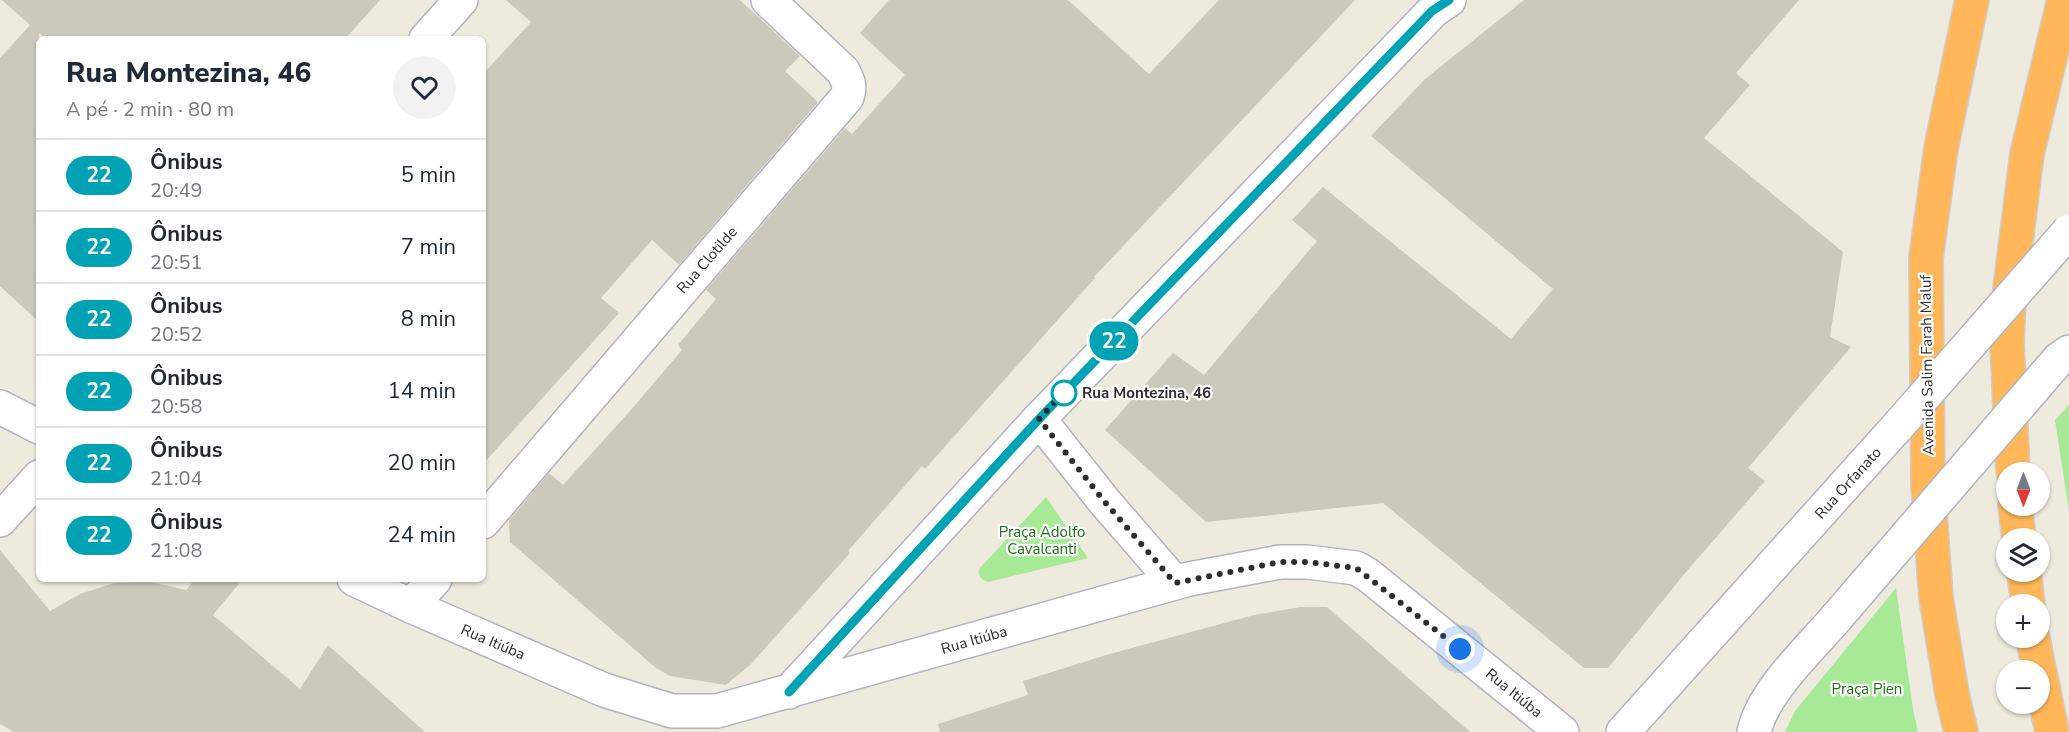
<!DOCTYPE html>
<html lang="pt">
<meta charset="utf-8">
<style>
:root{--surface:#fff;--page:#f2f2f3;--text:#1f2937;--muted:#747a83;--line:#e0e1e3}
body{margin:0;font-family:"Nunito Sans",sans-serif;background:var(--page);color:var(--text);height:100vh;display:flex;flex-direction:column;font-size:22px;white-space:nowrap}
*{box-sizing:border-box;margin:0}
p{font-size:20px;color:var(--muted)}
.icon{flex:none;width:33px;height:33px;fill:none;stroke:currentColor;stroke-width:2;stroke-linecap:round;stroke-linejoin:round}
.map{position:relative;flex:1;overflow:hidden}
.sheet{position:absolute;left:36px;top:36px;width:450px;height:546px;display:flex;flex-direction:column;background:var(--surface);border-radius:9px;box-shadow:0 2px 4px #0004}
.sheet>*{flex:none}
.badge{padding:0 12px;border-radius:20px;font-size:21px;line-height:39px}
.needle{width:39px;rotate:180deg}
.controls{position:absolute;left:1996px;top:462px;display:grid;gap:12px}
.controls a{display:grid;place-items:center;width:54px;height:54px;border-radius:50%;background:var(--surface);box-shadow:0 2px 4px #0004;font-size:30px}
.you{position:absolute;width:30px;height:30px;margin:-15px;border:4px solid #fff;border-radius:50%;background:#1a73e8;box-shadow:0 0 0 9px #1a73e833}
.map>.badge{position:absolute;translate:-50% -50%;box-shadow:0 0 0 3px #fff}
.round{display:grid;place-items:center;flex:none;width:63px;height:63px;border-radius:32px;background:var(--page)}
.summary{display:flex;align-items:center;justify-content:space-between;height:102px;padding:0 30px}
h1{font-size:28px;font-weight:800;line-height:45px}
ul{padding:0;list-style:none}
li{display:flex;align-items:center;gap:18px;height:72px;padding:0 30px;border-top:2px solid var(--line)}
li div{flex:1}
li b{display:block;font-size:22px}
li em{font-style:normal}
li .badge{min-width:66px;font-weight:700;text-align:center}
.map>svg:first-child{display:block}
</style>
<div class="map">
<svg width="2069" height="732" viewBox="0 0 2069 732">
<rect width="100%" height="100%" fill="#efeade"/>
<g fill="#a8e997">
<path d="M2069 405V511L2055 420Z"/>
<path d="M1046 497 1088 558 988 582C981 580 978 576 979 569Z"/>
<path d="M1896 588 1913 709 1918 732H1785L1795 711Z"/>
</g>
<g fill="#cbc8bc">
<path d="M2 0H380L345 39H46L39 33V322L0 286V58L30 25Z"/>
<path d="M506 0H740L800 56 785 71 818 102 679 265 652 240 601 298 619 313 483 464V74L531 22Z"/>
<path d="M889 0H1068L1149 74 1219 0H1355L1094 277 1095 278 925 469 922 466 848 551 850 553 751 664 726 685 670 676 656 668 510 542 509 520 549 473 563 485 630 411 682 350 678 345 716 299 706 290 845 128 852 134 905 75 860 33Z"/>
<path d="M1524 0H1799L1736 73 1750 85 1704 138 1843 252 1830 337 1851 347 1748 468 1765 481 1686 572 1608 668H1584L1383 503 1206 522 1105 430 1173 353 1204 375 1317 241 1292 220 1323 187 1511 339 1553 289 1371 136 1425 79Z"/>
<path d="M0 550 50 611 80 594 114 583 151 582 186 590 195 579H243L213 615 300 689 328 645 425 732H14L0 724Z"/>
<path d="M1301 607H1327L1470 732H940L938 724 1028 695 1023 681 1106 655 1254 615Z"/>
</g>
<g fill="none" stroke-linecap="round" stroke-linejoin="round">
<g stroke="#b2b3c1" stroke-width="36">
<g id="street">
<path d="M426 39 461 0"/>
<path d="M0 407 39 427"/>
<path d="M483 522 847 97C851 86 848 81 843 71L768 0"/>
<path d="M411 606 435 579"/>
</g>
</g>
<g stroke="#b2b3c1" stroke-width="36">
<g id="secondary">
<path d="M2046 374 2059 359 2069 352"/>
<path d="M1039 419 1104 501 1175 583"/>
<path d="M0 520 39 477"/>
<path d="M354 579 411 606 604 690 672 711H717L1189 579 1280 562H1307L1356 568 1368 575 1562 732"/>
<path d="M789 692 1039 419 1433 11 1449 0"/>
<path d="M1623 732 1898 426"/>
<path d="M1754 732C1763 691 1810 649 1837 617"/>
</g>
</g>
<g stroke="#cdcdcd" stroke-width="36">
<g id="highway">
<path d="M2013 472 2007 342 2009 297 2027 154 2064 0"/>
<path d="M2015 506 2019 538"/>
<path d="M2024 572 2028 604"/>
<path d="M2033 638 2039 670"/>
<path d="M2040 673 2052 732"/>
<path d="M1961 732 1952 694 1936 598 1928 485 1926 258 1941 148 1972 0"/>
</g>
</g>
<use href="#street" stroke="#fff" stroke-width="33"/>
<use href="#secondary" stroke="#fff" stroke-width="33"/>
<use href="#highway" stroke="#ffb759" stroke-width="33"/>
<g stroke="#b2b3c1" stroke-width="36" stroke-linecap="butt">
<g id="secondary-bridge">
<path d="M1898 426 2069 231"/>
<path d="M1837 617 2046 374"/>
</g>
</g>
<use href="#secondary-bridge" stroke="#fff" stroke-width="33"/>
</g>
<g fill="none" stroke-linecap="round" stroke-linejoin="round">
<g stroke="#fff" stroke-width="14">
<path id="line" d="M789 692 1039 419 1432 11 1449 0"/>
</g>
<use href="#line" stroke="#00a3b4" stroke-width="9"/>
<path stroke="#2d2d2d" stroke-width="6" stroke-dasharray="0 10.8" d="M1064 393 1070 386 1039 419 1104 501 1175 583 1280 562H1307L1356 568 1460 649"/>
</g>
<circle fill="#fff" stroke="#00a3b4" stroke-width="3" cx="1064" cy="393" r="12"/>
<g text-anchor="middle" stroke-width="4.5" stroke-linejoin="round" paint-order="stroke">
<g font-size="15" fill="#2d2d2d" stroke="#fff">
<text transform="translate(707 260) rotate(-49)" y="5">Rua Clotilde</text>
<text transform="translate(1927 365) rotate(-91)" y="5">Avenida Salim Farah Maluf</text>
<text transform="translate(1848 483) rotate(-48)" y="5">Rua Orfanato</text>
<text transform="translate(974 640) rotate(-16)" y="5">Rua Itiúba</text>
<text transform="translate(493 642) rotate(23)" y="5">Rua Itiúba</text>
<text transform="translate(1514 693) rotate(39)" y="5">Rua Itiúba</text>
</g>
<g font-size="15" font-weight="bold" fill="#2d2d2d" stroke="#fff" text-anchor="start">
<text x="1082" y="398">Rua Montezina, 46</text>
</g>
<g font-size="15" fill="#1c7115" stroke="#fff">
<text x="1042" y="537">Praça Adolfo<tspan x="1042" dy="17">Cavalcanti</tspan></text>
<text x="1867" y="694">Praça Pien</text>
</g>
</g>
</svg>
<div class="controls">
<a><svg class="needle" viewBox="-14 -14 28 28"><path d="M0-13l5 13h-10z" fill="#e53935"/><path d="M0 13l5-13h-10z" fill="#747a83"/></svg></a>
<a><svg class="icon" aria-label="layers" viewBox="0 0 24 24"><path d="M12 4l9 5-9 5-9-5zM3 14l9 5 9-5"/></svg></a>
<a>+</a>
<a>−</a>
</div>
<div class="you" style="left:1460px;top:649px"></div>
<b class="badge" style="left:1114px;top:341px;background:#00a3b4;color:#fff">22</b>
<section class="sheet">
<div class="summary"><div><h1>Rua Montezina, 46</h1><p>A pé · 2 min · 80 m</p></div><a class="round"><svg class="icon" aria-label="heart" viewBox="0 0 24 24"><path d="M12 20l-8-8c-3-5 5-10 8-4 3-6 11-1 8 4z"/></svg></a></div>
<ul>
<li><span class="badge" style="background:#00a3b4;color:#fff">22</span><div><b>Ônibus</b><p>20:49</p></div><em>5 min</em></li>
<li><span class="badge" style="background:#00a3b4;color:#fff">22</span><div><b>Ônibus</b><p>20:51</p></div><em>7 min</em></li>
<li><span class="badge" style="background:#00a3b4;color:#fff">22</span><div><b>Ônibus</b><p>20:52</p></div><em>8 min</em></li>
<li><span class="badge" style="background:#00a3b4;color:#fff">22</span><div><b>Ônibus</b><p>20:58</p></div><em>14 min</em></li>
<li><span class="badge" style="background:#00a3b4;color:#fff">22</span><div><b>Ônibus</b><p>21:04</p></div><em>20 min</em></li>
<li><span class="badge" style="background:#00a3b4;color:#fff">22</span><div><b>Ônibus</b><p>21:08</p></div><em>24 min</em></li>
</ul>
</section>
</div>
